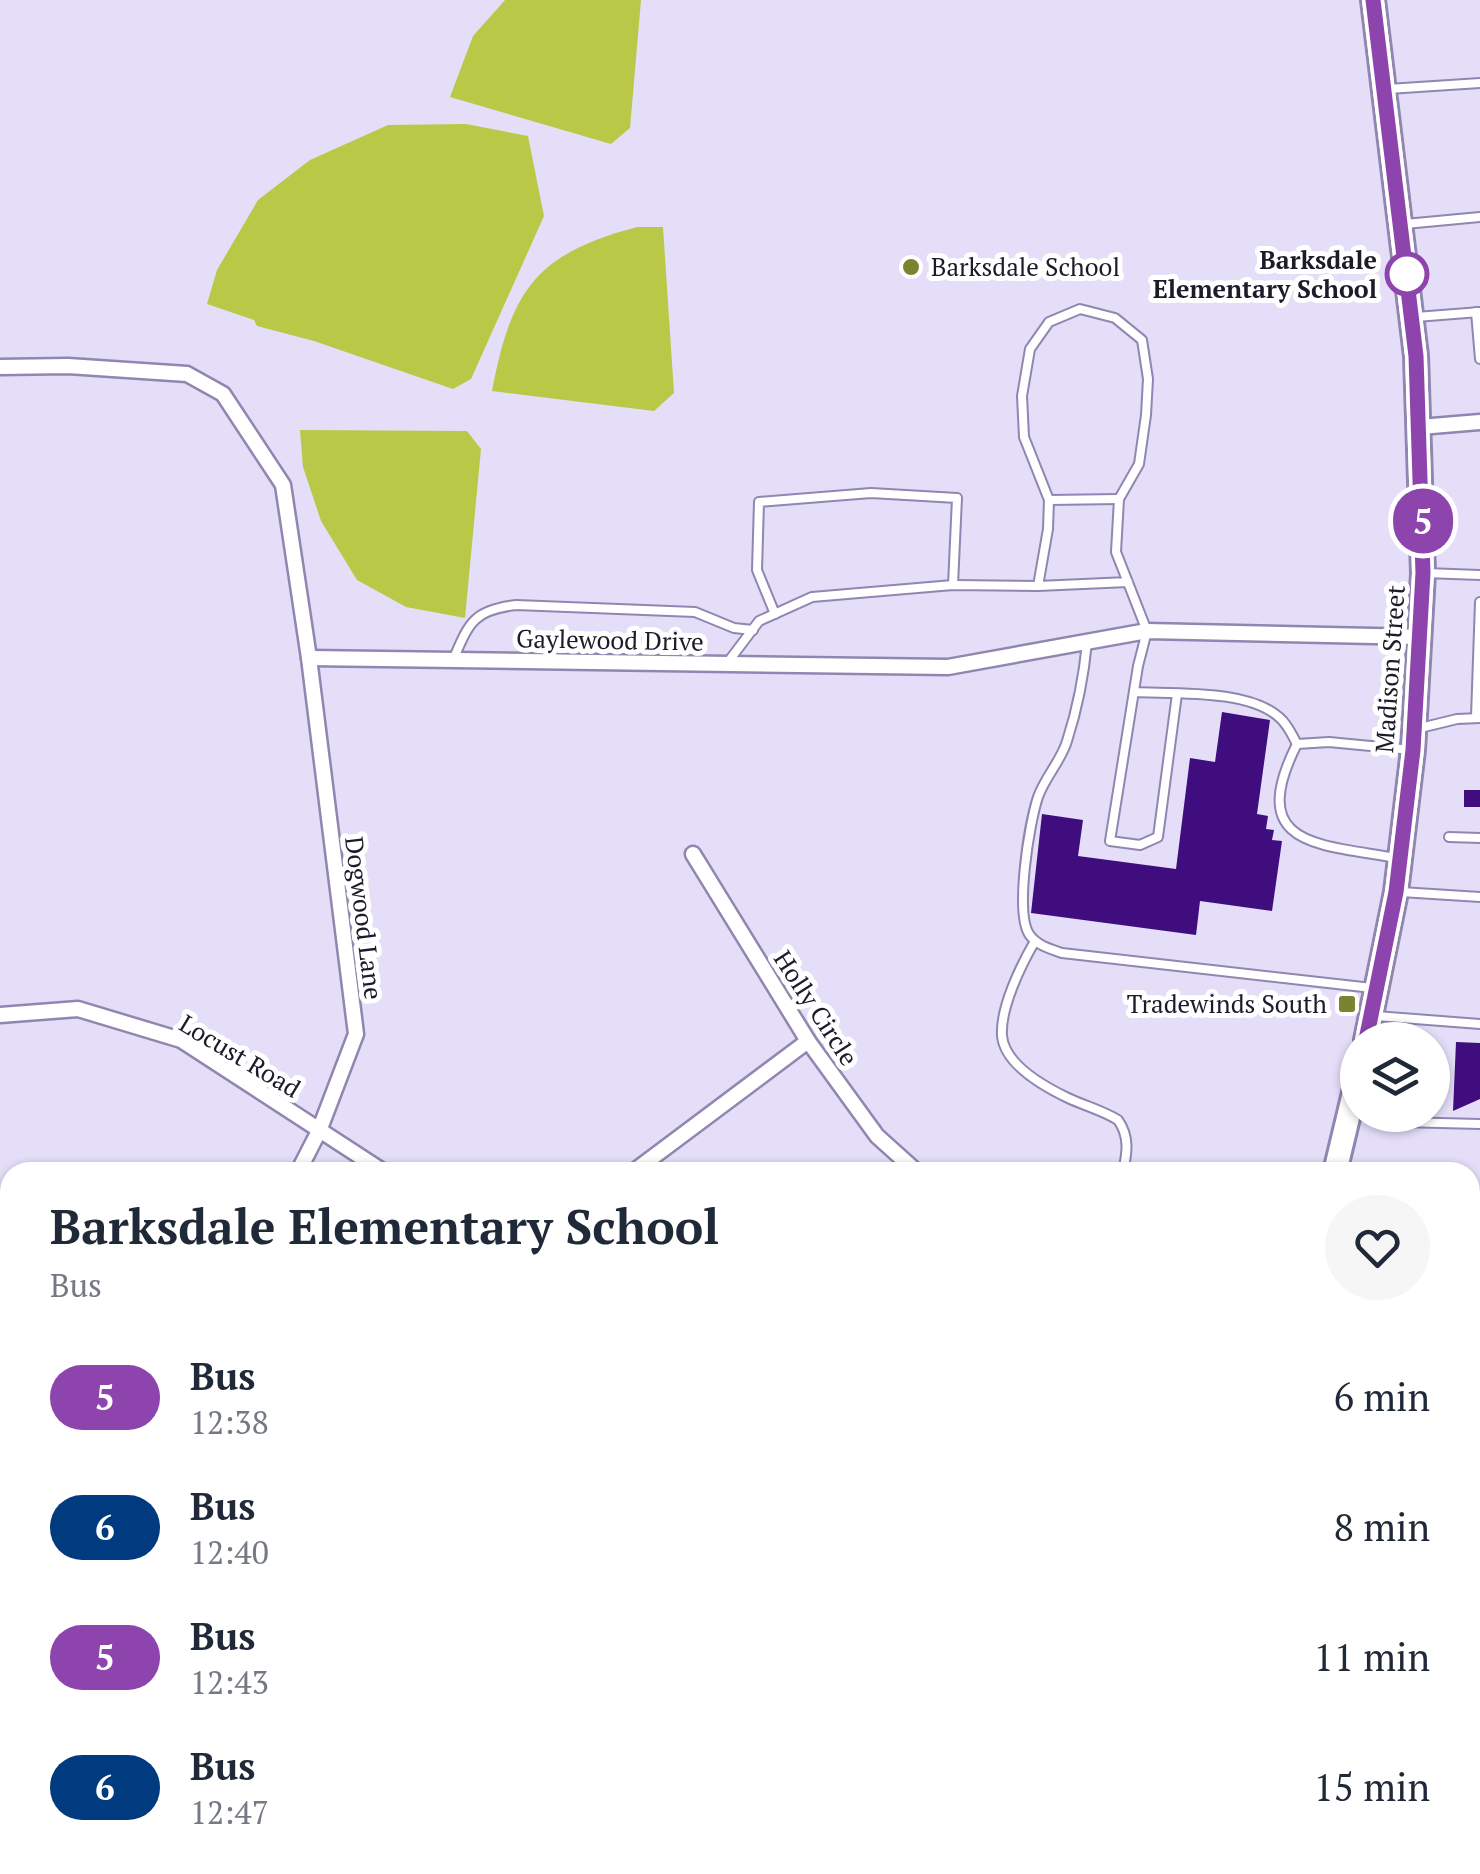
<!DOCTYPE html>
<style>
:root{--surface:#fff;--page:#f6f6f7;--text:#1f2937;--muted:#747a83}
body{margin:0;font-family:"PT Serif",serif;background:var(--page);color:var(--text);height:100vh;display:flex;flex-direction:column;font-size:38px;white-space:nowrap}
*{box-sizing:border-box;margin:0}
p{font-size:32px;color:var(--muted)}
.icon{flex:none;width:55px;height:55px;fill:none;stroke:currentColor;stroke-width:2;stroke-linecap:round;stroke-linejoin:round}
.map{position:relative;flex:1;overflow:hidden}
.panel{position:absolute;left:0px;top:1162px;width:1480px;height:712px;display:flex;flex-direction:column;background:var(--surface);border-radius:30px 30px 0 0;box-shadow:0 2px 8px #0004}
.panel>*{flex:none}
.badge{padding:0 20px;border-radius:32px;font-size:35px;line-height:65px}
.buttons{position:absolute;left:1340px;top:1022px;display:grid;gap:20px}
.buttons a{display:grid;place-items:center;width:110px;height:110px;border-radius:50%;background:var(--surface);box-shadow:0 2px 8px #0004;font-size:50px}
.map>.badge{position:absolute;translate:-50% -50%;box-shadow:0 0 0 5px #fff}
.round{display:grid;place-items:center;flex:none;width:105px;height:105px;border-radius:52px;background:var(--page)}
.head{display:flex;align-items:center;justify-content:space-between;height:170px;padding:0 50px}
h1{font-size:48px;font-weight:700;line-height:75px}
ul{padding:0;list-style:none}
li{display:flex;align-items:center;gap:30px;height:130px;padding:0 50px}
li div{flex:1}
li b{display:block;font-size:38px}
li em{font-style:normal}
li .badge{min-width:110px;font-weight:700;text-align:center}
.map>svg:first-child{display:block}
</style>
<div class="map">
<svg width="1480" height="1874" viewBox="0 0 1480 1874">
<rect width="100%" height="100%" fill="#e4def9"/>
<g fill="#bac847">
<path d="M505 0H641L630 128 611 144 450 97 473 36Z"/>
<path d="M466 124 528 136 544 216 471 379 453 389 314 341 257 326 254 320 207 304 217 270 258 200 310 160 388 125Z"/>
<path d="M637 227H663L674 393 654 411 492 391C511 291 535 254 637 227Z"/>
<path d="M300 430 467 431 481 449 465 618 406 607 357 580 321 521 303 467Z"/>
</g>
<g fill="#400d7e">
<path d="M1222 712 1270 720 1257 814 1268 816 1266 829 1274 830 1272 840 1282 841 1272 911 1200 901 1196 935 1031 913 1042 814 1083 820 1078 856 1176 869 1190 758 1215 762Z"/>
<rect x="1464" y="790" width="16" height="17"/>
<path d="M1456 1042 1480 1043V1099L1453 1111Z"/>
</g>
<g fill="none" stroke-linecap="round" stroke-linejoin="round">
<g stroke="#9086af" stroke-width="12">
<g id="lane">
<path d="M1388 89 1480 83"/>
<path d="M1405 224 1480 217"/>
<path d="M1476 312 1480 359"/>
<path d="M1416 317 1480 312"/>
<path d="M1049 500 1119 499"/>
<path d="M1425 573 1480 575"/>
<path d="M1128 582 1038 586 1048 529 1049 500 1024 437 1022 396 1030 349 1049 322 1080 309 1115 318 1142 340 1148 379 1146 415 1139 464 1119 499 1116 552 1147 631 1138 666 1110 841 1140 845 1158 837 1177 694"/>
<path d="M775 614 757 570 759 502 871 493 957 498 953 585"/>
<path d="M1087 642C1084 675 1077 710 1067 741 1061 761 1045 777 1038 797 1029 824 1015 912 1029 934 1036 945 1050 949 1062 953L1372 988"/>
<path d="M453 660C469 623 473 610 516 605L695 612 734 628 753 630"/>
<path d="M728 662 759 621 812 597 953 585 1038 586"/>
<path d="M1134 692C1175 694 1249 689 1280 718 1288 725 1292 735 1297 744"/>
<path d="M1476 717 1480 602"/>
<path d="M1416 729 1457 719 1480 718"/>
<path d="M1297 744C1245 847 1319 844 1396 858"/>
<path d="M1297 744 1329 742 1412 750"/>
<path d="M1449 837 1480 838"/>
<path d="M1401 892 1480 897"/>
<path d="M1035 941C1021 965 1000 1008 1002 1036 1005 1065 1045 1087 1068 1098 1085 1106 1102 1110 1118 1120 1130 1137 1127 1153 1123 1172"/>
<path d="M1376 1016 1480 1024"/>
<path d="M1372 1115 1399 1122 1480 1124"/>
<path d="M1470 1193 1480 1196"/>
<path d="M1470 1276 1480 1214"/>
<path d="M951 1865 952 1874"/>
<path d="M1176 1869 1227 1874"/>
<path d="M1096 1874 1098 1865"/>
<path d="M1271 1874 1272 1865"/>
<path d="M1432 1874V1865"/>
</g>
</g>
<g stroke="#9086af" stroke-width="19">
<g id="street">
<path d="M0 367 68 366 187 374 223 394 283 485 309 658 356 1034 319 1131 298 1172"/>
<path d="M1420 427 1480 422"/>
<path d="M309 658 948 667 1147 631 1420 637"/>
<path d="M693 854 808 1041 877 1136 917 1172"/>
<path d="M0 1015 78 1009 181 1040 384 1172"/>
<path d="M633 1172 808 1041"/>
<path d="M1470 1317 1480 1319"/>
<path d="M278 1865V1874"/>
</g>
</g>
<g stroke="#9086af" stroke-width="28">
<g id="primary">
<path d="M1366 1040 1396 892 1413 750 1423 573 1416 356 1373 0"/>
<path d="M1335 1172 1358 1076"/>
<path d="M1171 1874 1173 1865"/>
</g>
</g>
<use href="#lane" stroke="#fff" stroke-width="8"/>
<use href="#street" stroke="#fff" stroke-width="14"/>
<use href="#primary" stroke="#fff" stroke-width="22"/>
</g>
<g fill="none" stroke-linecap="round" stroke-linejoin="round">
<g stroke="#fff" stroke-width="22">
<path id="line" d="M1366 1040 1396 892 1413 750 1423 573 1416 356 1373 0"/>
</g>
<use href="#line" stroke="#8e44ad" stroke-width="15"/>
</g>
<g fill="#7a8430" stroke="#fff" stroke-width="4">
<circle cx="911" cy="267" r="10"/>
<rect x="1337" y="994" width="20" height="20" rx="5"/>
</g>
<circle fill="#fff" stroke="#8e44ad" stroke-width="5" cx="1407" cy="274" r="20"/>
<g text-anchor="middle" stroke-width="10" stroke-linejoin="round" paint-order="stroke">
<g font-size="25" font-weight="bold" fill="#1e1a2a" stroke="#fff" text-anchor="end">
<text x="1377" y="269">Barksdale<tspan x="1377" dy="29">Elementary School</tspan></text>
</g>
<g font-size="25" fill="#1e1a2a" stroke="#fff" text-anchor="start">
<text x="931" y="276">Barksdale School</text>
<text x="1327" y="1013" text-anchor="end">Tradewinds South</text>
</g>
<g font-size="25" fill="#1e1a2a" stroke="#fff">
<text transform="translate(610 640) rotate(1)" y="9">Gaylewood Drive</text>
<text transform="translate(1390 669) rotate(-86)" y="9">Madison Street</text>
<text transform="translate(364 918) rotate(83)" y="9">Dogwood Lane</text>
<text transform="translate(816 1008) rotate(57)" y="9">Holly Circle</text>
<text transform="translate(240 1056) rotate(31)" y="9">Locust Road</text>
</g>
</g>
</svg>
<div class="buttons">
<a><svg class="icon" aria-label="layers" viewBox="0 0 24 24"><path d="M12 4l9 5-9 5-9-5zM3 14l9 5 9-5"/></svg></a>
</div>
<b class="badge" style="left:1423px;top:521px;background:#8e44ad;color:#fff">5</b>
<section class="panel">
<div class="head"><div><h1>Barksdale Elementary School</h1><p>Bus</p></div><a class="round"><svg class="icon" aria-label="heart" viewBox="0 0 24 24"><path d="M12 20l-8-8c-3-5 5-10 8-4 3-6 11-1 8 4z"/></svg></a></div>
<ul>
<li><span class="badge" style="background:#8e44ad;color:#fff">5</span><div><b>Bus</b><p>12:38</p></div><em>6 min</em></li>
<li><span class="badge" style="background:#003b80;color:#fff">6</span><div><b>Bus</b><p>12:40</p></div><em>8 min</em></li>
<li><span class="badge" style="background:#8e44ad;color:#fff">5</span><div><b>Bus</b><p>12:43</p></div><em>11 min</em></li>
<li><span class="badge" style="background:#003b80;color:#fff">6</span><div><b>Bus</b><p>12:47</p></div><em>15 min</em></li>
</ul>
</section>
</div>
